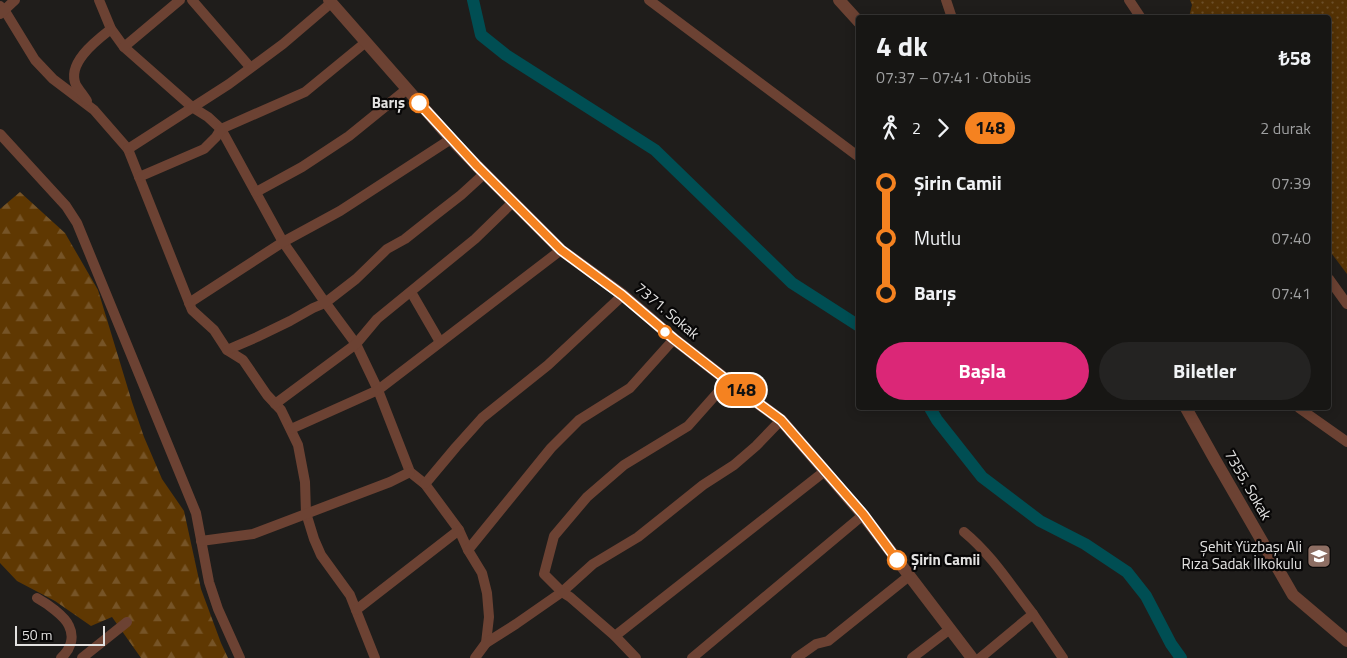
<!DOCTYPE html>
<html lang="tr">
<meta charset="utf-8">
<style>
:root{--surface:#171614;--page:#242322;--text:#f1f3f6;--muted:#9e9fa0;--line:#363534;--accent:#db2777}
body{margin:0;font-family:"Titillium Web",sans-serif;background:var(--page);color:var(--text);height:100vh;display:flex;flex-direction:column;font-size:19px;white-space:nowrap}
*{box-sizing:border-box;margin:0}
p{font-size:16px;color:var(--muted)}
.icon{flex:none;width:28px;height:28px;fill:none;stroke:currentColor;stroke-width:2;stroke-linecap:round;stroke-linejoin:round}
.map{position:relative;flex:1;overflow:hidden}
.sheet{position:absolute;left:856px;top:15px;width:475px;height:395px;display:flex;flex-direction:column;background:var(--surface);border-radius:5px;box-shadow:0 2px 12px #0003,0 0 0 1px var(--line)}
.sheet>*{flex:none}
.badge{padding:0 10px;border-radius:16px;font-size:18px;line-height:32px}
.scale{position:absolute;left:15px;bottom:12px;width:90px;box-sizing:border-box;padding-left:5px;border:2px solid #e3e2e1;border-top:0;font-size:14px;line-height:18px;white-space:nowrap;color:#e3e2e1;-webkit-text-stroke:4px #080707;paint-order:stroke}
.map>.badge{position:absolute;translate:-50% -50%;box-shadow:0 0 0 2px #fff}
.legs{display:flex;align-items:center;gap:8px;height:55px;padding:0 20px;font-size:16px}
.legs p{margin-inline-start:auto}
.headline{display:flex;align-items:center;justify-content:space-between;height:85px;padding:0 20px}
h1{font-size:28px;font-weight:700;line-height:38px}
.cta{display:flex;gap:10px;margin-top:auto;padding:10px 20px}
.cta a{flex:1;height:58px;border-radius:30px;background:var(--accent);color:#fff;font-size:20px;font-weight:700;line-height:58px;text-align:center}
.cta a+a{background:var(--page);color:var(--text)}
ul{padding:0 20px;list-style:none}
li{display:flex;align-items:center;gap:18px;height:55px;font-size:19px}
li i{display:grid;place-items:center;width:8px;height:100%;margin:0 6px;background:currentColor}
li i::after{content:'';width:12px;height:12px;margin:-6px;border:4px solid;border-radius:50%;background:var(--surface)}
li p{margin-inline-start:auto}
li:first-child i{background:linear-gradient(#0000 50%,currentColor 0)}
li:last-child i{background:linear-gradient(currentColor 50%,#0000 0)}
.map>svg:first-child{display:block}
</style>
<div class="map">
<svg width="1347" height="658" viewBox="0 0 1347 658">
<defs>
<pattern id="forest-firs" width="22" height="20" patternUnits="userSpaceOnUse" patternTransform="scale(1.25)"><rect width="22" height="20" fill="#5f3802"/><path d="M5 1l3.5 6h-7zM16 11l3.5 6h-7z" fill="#765427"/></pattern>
<pattern id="park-dots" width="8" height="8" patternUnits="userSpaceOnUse" patternTransform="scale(1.25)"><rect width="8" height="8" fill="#543205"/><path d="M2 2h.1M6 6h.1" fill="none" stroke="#6c4f29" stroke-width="1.8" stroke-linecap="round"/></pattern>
</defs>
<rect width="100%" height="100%" fill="#1f1d1b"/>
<path fill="url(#forest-firs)" d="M20 192 65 233 98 290 132 402 144 437 162 479 184 511 201 589 221 643 228 658H141L112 617 91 626 55 601 17 581 0 563V209Z"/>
<path fill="url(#park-dots)" d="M1190 0H1347V274L1329 250V18L1189 17 1192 5Z"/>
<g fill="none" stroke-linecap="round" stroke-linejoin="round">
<g stroke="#004e53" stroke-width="12">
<path d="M473 0 481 35 506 55 655 150 792 283 859 326"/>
<path d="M930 408 937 420 982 477 1040 521 1085 544 1127 572 1146 596 1171 644 1181 658"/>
</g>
<g stroke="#6c4233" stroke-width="10">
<path d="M99 0 111 29 124 47 192 107 208 117 221 129 283 242 322 298 356 344 378 390 410 472 425 484 459 530 468 550 482 573 487 593 489 617 486 643"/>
<path d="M192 0 250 67"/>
<path d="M649 0 859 157"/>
<path d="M946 0 952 18"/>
<path d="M1129 0 1141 18"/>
<path d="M0 6 5 11 35 60 53 79 94 110 128 149 192 310 214 330 227 350 243 360 267 395 281 410 298 445 305 482 306 513 314 539 321 555 350 595 375 658"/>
<path d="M0 14 15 0"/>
<path d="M124 47 180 0"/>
<path d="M87 101C84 96 79 90 76 85 66 63 97 40 111 29"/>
<path d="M0 134 66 206 77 223 196 513 209 582 218 609 240 658"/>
<path d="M128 149 229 84 283 44 331 3"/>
<path d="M139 177 204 149 216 137 221 129 305 92 366 42"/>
<path d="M256 192 302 167 349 136 407 89"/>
<path d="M1329 279 1347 304"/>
<path d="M411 292 440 342"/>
<path d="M189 303 283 242 340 211 451 139"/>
<path d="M227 350 257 337 290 321 313 308 325 303 356 279 387 249 405 239 434 216 461 195 484 174"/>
<path d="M275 404 356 344 377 319 475 239 513 202"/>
<path d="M1299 408 1347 442"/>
<path d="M291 429 378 390 561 250"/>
<path d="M425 484 456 447 482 418 548 365 623 295"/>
<path d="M964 532C992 555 1011 586 1033 614"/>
<path d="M201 541 253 534 390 482 410 472"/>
<path d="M468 550 551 448 579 420 630 388 674 339"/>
<path d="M37 598C46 603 65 616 69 626 75 638 70 650 61 658"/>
<path d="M356 610 459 530"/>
<path d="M615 636 825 471"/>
<path d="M82 658 127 622"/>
<path d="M475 658 486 643 516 624 562 592 593 564 638 537 703 485 734 465 756 446 781 420"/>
<path d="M636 658 615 636 570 597 562 592 544 574 554 536 587 497 624 465 688 426 728 381"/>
<path d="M692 658 863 515"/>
<path d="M796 658 816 644 828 641 909 576"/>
<path d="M912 658 950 629"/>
<path d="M980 658 1033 614 1063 658"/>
</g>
<g stroke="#6c4233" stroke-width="12">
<path d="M329 0 451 139 477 166 561 250 623 295 674 339 728 381 781 420 863 515 972 658"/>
<path d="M839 0 859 22"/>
<path d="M1186 408 1214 458 1293 595 1347 641"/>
</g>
</g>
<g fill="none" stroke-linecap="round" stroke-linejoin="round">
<g stroke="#fff" stroke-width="11">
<path id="line-1" d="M419 103 477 166 561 250 622 295 674 339 728 381 781 420 863 514 897 560"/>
</g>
<use href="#line-1" stroke="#f58220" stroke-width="8"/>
</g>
<defs>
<g id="school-square" transform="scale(1.25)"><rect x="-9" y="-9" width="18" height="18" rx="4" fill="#8d6e63" stroke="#080707"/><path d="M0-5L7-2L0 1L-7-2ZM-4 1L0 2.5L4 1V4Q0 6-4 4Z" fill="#fff"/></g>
</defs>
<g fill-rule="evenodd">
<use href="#school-square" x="1319" y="556"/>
</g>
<g fill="#fff" stroke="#f58220" stroke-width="2.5">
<circle cx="419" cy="103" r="9"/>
<circle cx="665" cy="332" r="6"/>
<circle cx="897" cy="560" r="9"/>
</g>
<g text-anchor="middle" stroke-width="4.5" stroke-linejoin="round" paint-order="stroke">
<g font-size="15" font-weight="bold" fill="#e3e2e1" stroke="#080707" text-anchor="end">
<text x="405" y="108">Barış</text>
<text x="911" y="565" text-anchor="start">Şirin Camii</text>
</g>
<g font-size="15" fill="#e3e2e1" stroke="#080707">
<text transform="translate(667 311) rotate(40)" y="5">7371. Sokak</text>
<text transform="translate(1248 485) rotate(60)" y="5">7355. Sokak</text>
</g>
<g font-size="15" fill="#e3e2e1" stroke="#080707" text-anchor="end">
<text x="1302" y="552">Şehit Yüzbaşı Ali<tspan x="1302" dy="17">Rıza Sadak İlkokulu</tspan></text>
</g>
</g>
</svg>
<div class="scale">50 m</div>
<b class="badge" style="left:741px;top:390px;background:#f58220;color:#111">148</b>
<section class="sheet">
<div class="headline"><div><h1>4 dk</h1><p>07:37 – 07:41 · Otobüs</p></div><b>₺58</b></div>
<div class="legs"><svg class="icon" aria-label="walk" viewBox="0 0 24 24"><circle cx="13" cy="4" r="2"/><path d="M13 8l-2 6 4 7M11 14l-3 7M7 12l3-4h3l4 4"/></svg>2<svg class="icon" aria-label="forward" viewBox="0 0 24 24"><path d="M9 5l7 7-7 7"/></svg><b class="badge" style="background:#f58220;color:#111">148</b><p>2 durak</p></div>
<ul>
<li><i style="color:#f58220"></i><b>Şirin Camii</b><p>07:39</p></li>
<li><i style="color:#f58220"></i><span>Mutlu</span><p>07:40</p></li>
<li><i style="color:#f58220"></i><b>Barış</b><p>07:41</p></li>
</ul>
<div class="cta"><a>Başla</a><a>Biletler</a></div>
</section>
</div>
